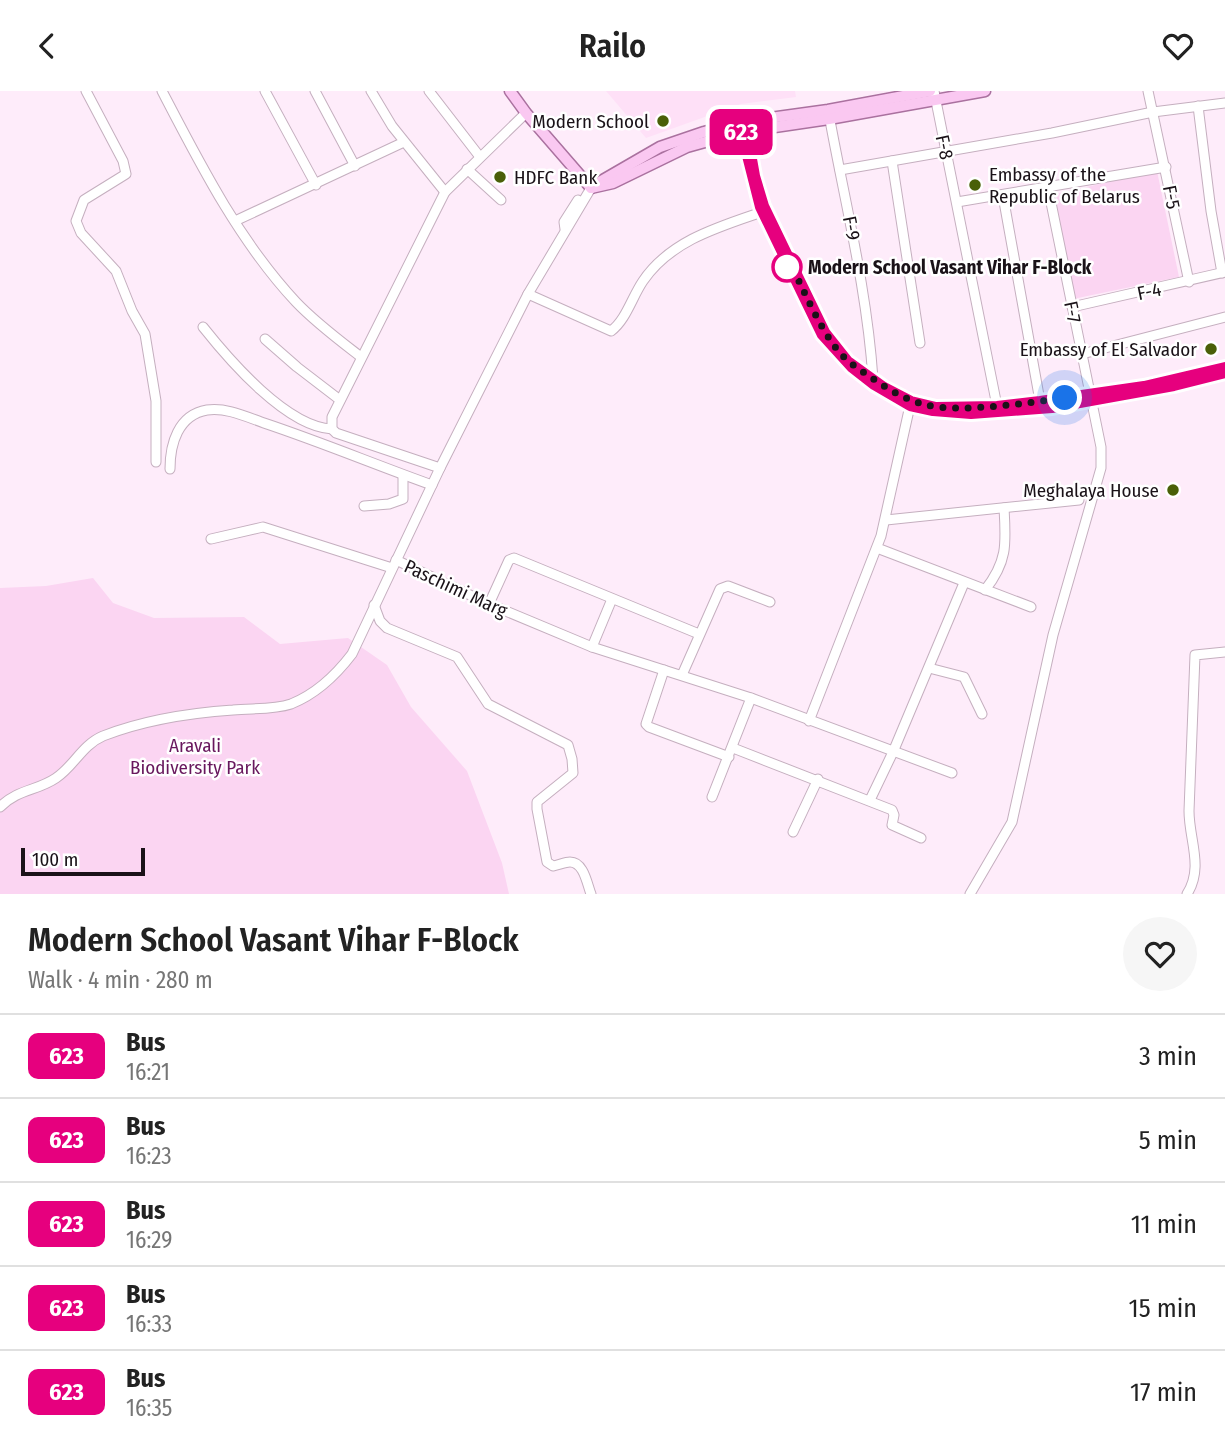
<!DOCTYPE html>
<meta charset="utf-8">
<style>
:root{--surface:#fff;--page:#f6f6f6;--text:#222;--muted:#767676;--line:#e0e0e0}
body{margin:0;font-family:"Fira Sans Condensed",sans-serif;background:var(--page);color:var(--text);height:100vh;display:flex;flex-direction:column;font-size:26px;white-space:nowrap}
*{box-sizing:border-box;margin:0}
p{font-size:23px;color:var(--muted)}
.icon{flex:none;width:38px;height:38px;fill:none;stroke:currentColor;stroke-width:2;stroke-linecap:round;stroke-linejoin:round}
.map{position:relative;height:803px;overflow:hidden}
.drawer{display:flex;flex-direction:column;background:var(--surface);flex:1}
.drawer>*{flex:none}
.badge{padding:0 14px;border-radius:10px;font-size:24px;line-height:46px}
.scale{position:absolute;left:21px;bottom:18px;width:124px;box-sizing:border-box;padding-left:7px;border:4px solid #1a1218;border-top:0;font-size:19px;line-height:24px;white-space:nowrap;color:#1a1218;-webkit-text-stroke:5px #fff;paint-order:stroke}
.you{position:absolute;width:35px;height:35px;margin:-18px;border:5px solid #fff;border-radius:50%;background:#1a73e8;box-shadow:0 0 0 10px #1a73e833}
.map>.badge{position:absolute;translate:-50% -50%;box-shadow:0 0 0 4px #fff}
.round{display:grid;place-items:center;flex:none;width:74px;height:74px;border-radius:37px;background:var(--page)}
.summary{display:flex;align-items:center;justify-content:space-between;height:119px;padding:0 28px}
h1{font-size:33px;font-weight:600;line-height:52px}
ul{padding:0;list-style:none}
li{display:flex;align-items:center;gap:21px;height:84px;padding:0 28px;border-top:2px solid var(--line)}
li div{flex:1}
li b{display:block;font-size:26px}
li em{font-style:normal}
li .badge{min-width:77px;font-weight:700;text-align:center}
header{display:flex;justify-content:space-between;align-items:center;height:91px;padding:0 28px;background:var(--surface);font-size:32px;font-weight:600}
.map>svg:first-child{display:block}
</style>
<header><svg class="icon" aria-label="back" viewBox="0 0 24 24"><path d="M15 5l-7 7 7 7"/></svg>Railo<svg class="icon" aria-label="heart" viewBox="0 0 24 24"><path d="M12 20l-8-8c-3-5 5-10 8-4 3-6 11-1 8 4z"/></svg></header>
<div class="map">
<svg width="1225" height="803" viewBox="0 0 1225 803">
<rect width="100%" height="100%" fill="#feecfa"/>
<path fill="#fee0f7" d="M606 0H795L796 6 741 13 646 47Z"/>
<g fill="#fbd5f2">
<path d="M1157 80 1179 186 1073 208 1051 104Z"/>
<path d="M93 487 113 512 154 527 244 526 280 553 348 547 387 574 411 616 467 680 502 772 509 803H0V497L46 495Z"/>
</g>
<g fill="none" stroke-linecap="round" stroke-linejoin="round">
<g stroke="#c5afbf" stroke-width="11">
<g id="minor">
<path d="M86 0 123 70 126 83 84 109 76 130 81 142 116 180 132 220 145 243 156 310V371"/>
<path d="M162 0C200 73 239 150 296 211 316 232 339 249 361 266"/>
<path d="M265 0 316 94"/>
<path d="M315 0 355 75"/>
<path d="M371 0 392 35 445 101"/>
<path d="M429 0 480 66"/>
<path d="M934 0 997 315"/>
<path d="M1148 0 1189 191"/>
<path d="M1198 15 1211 120 1222 182"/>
<path d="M829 24C845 112 867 198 873 288"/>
<path d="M740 35 760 116 822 244C844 274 878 304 914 316 939 324 967 323 993 321 1071 318 1150 303 1225 282"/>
<path d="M892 70 920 252"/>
<path d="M467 78 501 109"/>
<path d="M840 79 1052 42 1153 21 1225 12"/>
<path d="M1003 105 1040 310"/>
<path d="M957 111 1166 76"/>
<path d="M235 130 404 51"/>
<path d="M565 138 564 131 578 109"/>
<path d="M528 203 611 240C626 229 632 206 643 190 670 150 718 136 762 121"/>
<path d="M1072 216 1225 181"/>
<path d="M203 236C230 270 287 336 332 338"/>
<path d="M265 248 297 276 340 309"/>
<path d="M1082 263 1225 226"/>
<path d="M1155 293 1225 276"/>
<path d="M936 316C1006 316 1073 306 1142 296"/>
<path d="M440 377 336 342 332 338V326L445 101 526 22"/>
<path d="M170 378C170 353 178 324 207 319 226 316 247 326 264 332 321 351 376 374 432 394"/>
<path d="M364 415 389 413 403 408V384"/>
<path d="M886 429 1079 409"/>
<path d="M211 448 263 436 392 477"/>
<path d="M877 457 1031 516"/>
<path d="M396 469 489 513 592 556 751 607 952 682"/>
<path d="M985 499C1008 470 1006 452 1004 417"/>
<path d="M489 513 509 469 514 467 699 543"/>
<path d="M374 514 380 530 387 537 457 566 488 613 568 654 572 668 573 682 537 711V718L547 771 553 775C559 774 565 771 570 771 584 771 587 793 591 803"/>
<path d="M592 556 612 508"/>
<path d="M929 577 964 586 982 623"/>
<path d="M664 579 646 633 649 636 729 666"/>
<path d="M682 584 720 498 728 495 770 511"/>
<path d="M809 630 881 445 911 310"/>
<path d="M733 657 892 719 894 724 892 734 921 747"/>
<path d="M712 706 751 607"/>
<path d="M870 709 893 661 964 492"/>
<path d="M0 716C18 698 37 700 56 687 74 675 82 654 103 645 144 629 189 622 233 619 252 617 273 619 291 613 316 603 336 584 352 563L440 377 528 203 591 97"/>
<path d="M793 741 818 688"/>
<path d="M970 803 1012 731 1053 544 1101 377V356L1048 97"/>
<path d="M1187 803C1204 776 1189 749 1189 720L1195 564 1225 561"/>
</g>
</g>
<g stroke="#aa719f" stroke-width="13">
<g id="major">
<path d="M510 0 526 22 591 97"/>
<path d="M596 93 660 56 704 41 740 31 828 19 930 0"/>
<path d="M591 97 613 92 687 56 741 41 829 28 985 0"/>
</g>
</g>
<use href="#minor" stroke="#fff" stroke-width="9"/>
<use href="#major" stroke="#fac8f1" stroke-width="10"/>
</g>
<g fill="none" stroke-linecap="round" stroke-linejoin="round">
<g stroke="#fff" stroke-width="16">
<path id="line" d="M1225 276 1144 295 1040 310 997 315 936 316 911 310 884 296 848 270 825 241 764 115 755 85 747 40 741 41 760 116 822 244 851 276 874 294 910 315 933 320 971 323 1052 317 1174 295 1225 282"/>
</g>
<use href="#line" stroke="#e6007e" stroke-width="10"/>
<path stroke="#1a1218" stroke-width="7" stroke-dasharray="0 12.6" d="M787 176 790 172C805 201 817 232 836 257 845 269 857 277 869 285 886 297 905 309 926 314 962 322 1027 312 1065 307"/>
</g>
<g fill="#4a5f08" stroke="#fff" stroke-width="2.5">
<circle cx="663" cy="30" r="7"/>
<circle cx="500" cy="86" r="7"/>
<circle cx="975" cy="94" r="7"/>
<circle cx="1211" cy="258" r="7"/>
<circle cx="1173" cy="399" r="7"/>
</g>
<circle fill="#fff" stroke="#e6007e" stroke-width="3.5" cx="787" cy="176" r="14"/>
<g text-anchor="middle" stroke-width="5" stroke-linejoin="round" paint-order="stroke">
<g font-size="19" fill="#1a1218" stroke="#fff" text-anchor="end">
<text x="649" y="37">Modern School</text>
<text x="989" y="90" text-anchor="start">Embassy of the<tspan x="989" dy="22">Republic of Belarus</tspan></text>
<text x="514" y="93" text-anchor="start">HDFC Bank</text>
<text x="1197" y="265">Embassy of El Salvador</text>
<text x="1159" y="406">Meghalaya House</text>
</g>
<g font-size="19" fill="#1a1218" stroke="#fff">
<text transform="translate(945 56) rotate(78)" y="7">F-8</text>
<text transform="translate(1172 106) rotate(79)" y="7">F-5</text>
<text transform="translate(852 137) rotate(79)" y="7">F-9</text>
<text transform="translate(1149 200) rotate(-12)" y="7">F-4</text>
<text transform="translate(1073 221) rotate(78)" y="7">F-7</text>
<text transform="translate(456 497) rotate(25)" y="7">Paschimi Marg</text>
</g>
<g font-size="19" font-weight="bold" fill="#1a1218" stroke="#fff" text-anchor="start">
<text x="808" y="183">Modern School Vasant Vihar F-Block</text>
</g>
<g font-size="19" fill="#68175d" stroke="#fff">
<text x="195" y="661">Aravali<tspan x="195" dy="22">Biodiversity Park</tspan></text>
</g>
</g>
</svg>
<div class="scale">100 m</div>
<div class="you" style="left:1065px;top:307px"></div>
<b class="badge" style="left:741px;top:41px;background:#e6007e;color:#fff">623</b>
</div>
<section class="drawer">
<div class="summary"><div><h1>Modern School Vasant Vihar F-Block</h1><p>Walk · 4 min · 280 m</p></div><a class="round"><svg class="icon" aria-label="heart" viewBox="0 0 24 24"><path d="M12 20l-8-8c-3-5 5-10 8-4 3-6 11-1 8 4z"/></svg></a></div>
<ul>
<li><span class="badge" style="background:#e6007e;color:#fff">623</span><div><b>Bus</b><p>16:21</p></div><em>3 min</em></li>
<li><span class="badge" style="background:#e6007e;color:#fff">623</span><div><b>Bus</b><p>16:23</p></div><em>5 min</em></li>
<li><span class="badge" style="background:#e6007e;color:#fff">623</span><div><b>Bus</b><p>16:29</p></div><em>11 min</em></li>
<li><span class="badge" style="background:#e6007e;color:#fff">623</span><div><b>Bus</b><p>16:33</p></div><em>15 min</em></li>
<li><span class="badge" style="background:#e6007e;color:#fff">623</span><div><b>Bus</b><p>16:35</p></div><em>17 min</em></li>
</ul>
</section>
